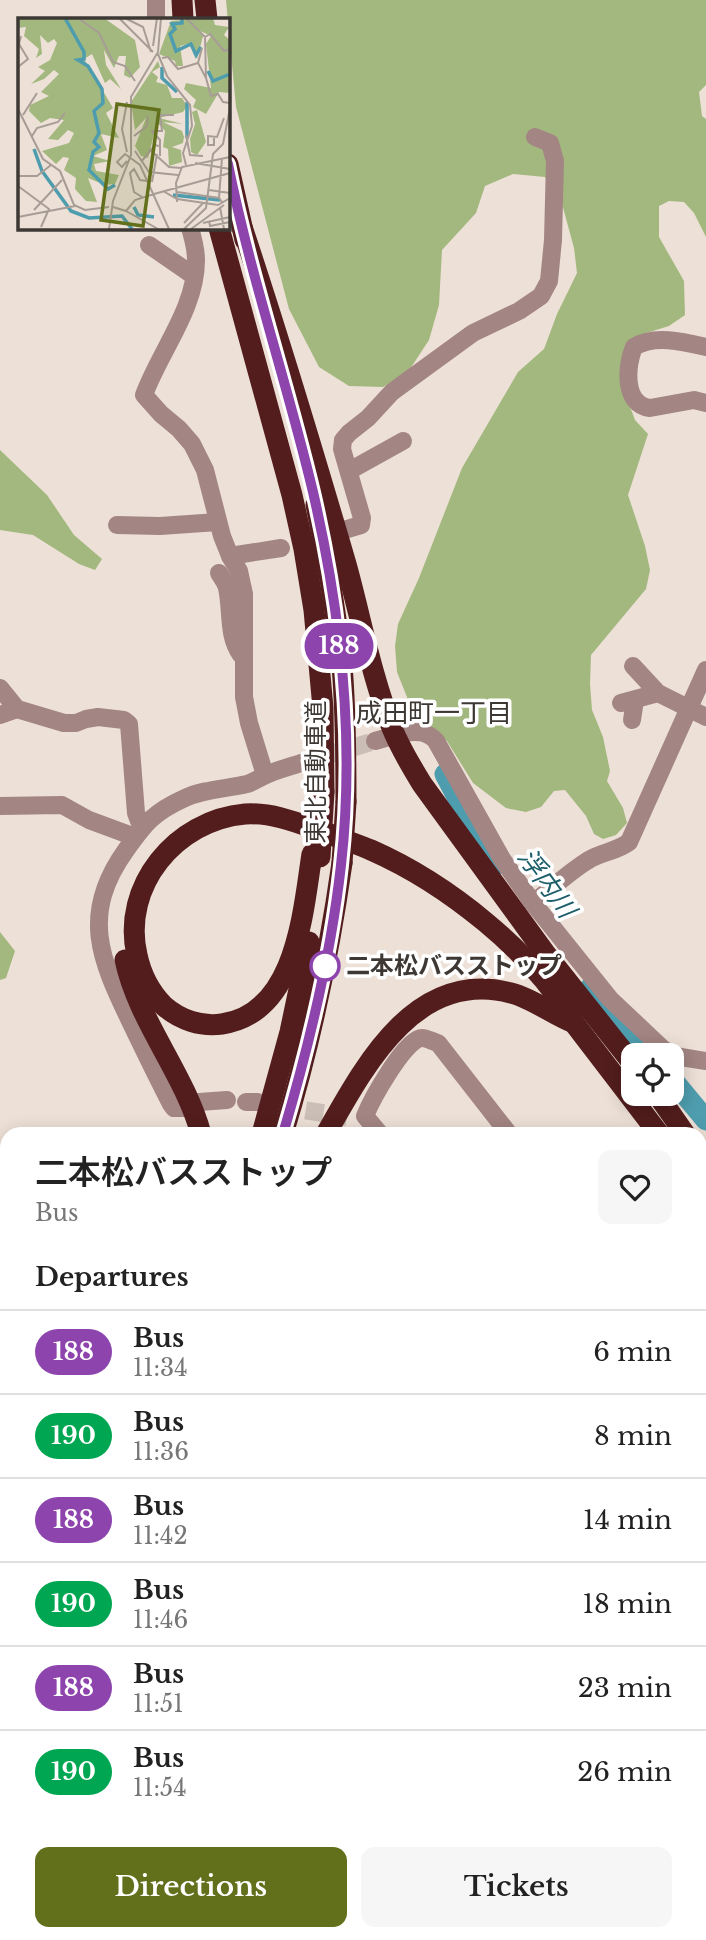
<!DOCTYPE html>
<meta charset="utf-8">
<style>
:root{--surface:#fff;--page:#f6f6f6;--text:#222;--muted:#767676;--line:#e0e0e0;--accent:#62701c}
body{margin:0;font-family:"Libre Baskerville","Noto Sans JP",serif;background:var(--page);color:var(--text);height:100vh;display:flex;flex-direction:column;font-size:26px;white-space:nowrap}
*{box-sizing:border-box;margin:0}
p{font-size:23px;color:var(--muted)}
.icon{flex:none;width:38px;height:38px;fill:none;stroke:currentColor;stroke-width:2;stroke-linecap:round;stroke-linejoin:round}
.map{position:relative;flex:1;overflow:hidden}
.details{position:absolute;left:0px;top:1127px;width:707px;height:814px;display:flex;flex-direction:column;background:var(--surface);border-radius:21px 21px 0 0;box-shadow:0 4px 18px #0003}
.details>*{flex:none}
.badge{padding:0 14px;border-radius:23px;font-size:24px;line-height:46px}
.fabs{position:absolute;left:621px;top:1043px;display:grid;gap:14px}
.fabs a{display:grid;place-items:center;width:63px;height:63px;border-radius:14px;background:var(--surface);box-shadow:0 4px 18px #0003;font-size:35px}
.map>.badge{position:absolute;translate:-50% -50%;box-shadow:0 0 0 4px #fff}
h2{padding:0 35px;font-size:26px;line-height:63px}
.round{display:grid;place-items:center;flex:none;width:74px;height:74px;border-radius:14px;background:var(--page)}
.overview{display:flex;align-items:center;justify-content:space-between;height:119px;padding:0 35px}
h1{font-size:33px;font-weight:600;line-height:52px}
.primary-button{display:flex;gap:14px;margin-top:auto;padding:14px 35px}
.primary-button a{flex:1;height:80px;border-radius:14px;background:var(--accent);color:#fff;font-size:28px;font-weight:600;line-height:80px;text-align:center}
.primary-button a+a{background:var(--page);color:var(--text)}
ul{padding:0;list-style:none}
li{display:flex;align-items:center;gap:21px;height:84px;padding:0 35px;border-top:2px solid var(--line)}
li div{flex:1}
li b{display:block;font-size:26px}
li em{font-style:normal}
li .badge{min-width:77px;font-weight:700;text-align:center}
.map>svg:first-child{display:block}
</style>
<div class="map">
<svg width="706" height="1940" viewBox="0 0 706 1940">
<rect width="100%" height="100%" fill="#ede0d7"/>
<g fill="#a3b87e">
<path d="M226 0H706V85L699 92 702 116 706 119V237L694 213 684 202 669 201 659 206V237L684 281 685 315 669 326 643 334 625 354 620 380 635 420 648 434 628 495 645 546 650 570 646 589 591 655 590 684 592 710 603 737 610 771 607 781 623 808 627 823 616 835 603 839 594 834 586 816 565 790 554 791 541 807 526 812 506 808 473 783 447 741 413 712 397 672 395 646 398 624 419 578 462 468 518 372 544 349 557 314 577 273 574 248 561 200 545 177 513 174 485 186 476 213 442 250 439 305 429 340 408 372 383 387 349 386 319 367 289 309 236 107Z"/>
<path d="M0 450 47 495 74 535 102 559 95 570 79 564 33 535 0 530Z"/>
<path d="M0 932 15 951 6 978 0 980Z"/>
<path d="M7 1202V1363L0 1365V1203Z"/>
<path d="M7 1406V1534L0 1527V1415Z"/>
<path d="M700 1579 706 1584V1800L700 1798Z"/>
</g>
<g fill="none" stroke-linecap="round" stroke-linejoin="round">
<g stroke="#4e9dae" stroke-width="3.5">
<path d="M0 1400 7 1403"/>
<path d="M700 1765H706"/>
</g>
<g stroke="#4e9dae" stroke-width="21">
<path d="M445 774 475 831 497 864"/>
<path d="M591 987 614 1016 643 1042 653 1055"/>
<path d="M672 1079 706 1120"/>
<path d="M0 1872 7 1870"/>
<path d="M483 1934 487 1940"/>
</g>
<g stroke="#cabeb6" stroke-width="18" stroke-dasharray="18 9" stroke-linecap="butt">
<path d="M301 763 375 741"/>
<path d="M279 1106 347 1117"/>
</g>
<g stroke="#a38583" stroke-width="18">
<path d="M156 0V19"/>
<path d="M190 228C193 238 196 249 196 260 196 309 160 351 144 395L161 414 179 429 192 444 205 470 222 536 230 556 239 571 244 594V697L249 723 265 775"/>
<path d="M149 245 194 276"/>
<path d="M706 347C685 342 654 334 634 347 626 365 623 405 650 408L694 400 706 403"/>
<path d="M349 471 403 441"/>
<path d="M117 525 160 526 218 522"/>
<path d="M344 530 361 525 362 518 342 449 343 440 349 433 368 418 392 392 473 333 519 311 541 296 549 281 553 240 555 161 550 143 535 137"/>
<path d="M230 556 281 548"/>
<path d="M219 573C222 578 226 583 227 588 232 610 227 636 241 655"/>
<path d="M633 666 658 693 706 717"/>
<path d="M0 688 17 709 64 723H76L86 719 98 717 124 720 129 724 136 813 139 821 143 825"/>
<path d="M621 703 658 693"/>
<path d="M0 715 17 709"/>
<path d="M632 720 635 700"/>
<path d="M404 733C416 731 427 731 436 741L502 859 533 903 610 999 663 1049 675 1056 706 1061"/>
<path d="M375 741 389 737"/>
<path d="M0 806 62 805 89 820 135 837"/>
<path d="M533 903C551 889 568 873 587 861 600 852 616 852 629 842L706 670"/>
<path d="M199 1102 227 1100"/>
<path d="M246 1102H258"/>
<path d="M185 1108H174L171 1104C157 1077 144 1050 131 1023 100 959 80 914 126 850 145 823 154 812 185 798 204 789 226 789 247 784 254 782 259 778 266 775 277 770 289 767 301 763"/>
<path d="M380 1134 365 1116C371 1101 405 1038 422 1038 427 1038 433 1042 438 1043L509 1134"/>
<path d="M700 1230 705 1237"/>
<path d="M700 1879 706 1880"/>
<path d="M208 1934V1940"/>
</g>
<path stroke="#693937" stroke-width="18" d="M362 1940 363 1934"/>
<g stroke="#531d1d" stroke-width="21">
<path d="M182 0 183 19"/>
<path d="M205 0 207 19"/>
<path d="M228 164 245 240"/>
<path d="M242 227C279 338 313 451 346 564 361 618 371 675 392 728 400 748 411 766 422 784L545 953 634 1065"/>
<path d="M219 228 292 495 304 549 314 610 323 708 324 792"/>
<path d="M316 505C327 558 336 612 342 666 346 711 346 756 346 802"/>
<path d="M312 854C303 911 297 1013 222 1024 201 1027 180 1020 164 1006 150 992 141 974 137 955 121 886 176 820 245 814 273 812 301 824 327 833 341 839 357 844 371 850 446 883 534 952 574 1023L659 1134"/>
<path d="M125 960C139 1023 184 1072 201 1134"/>
<path d="M657 1094 685 1134"/>
<path d="M262 1134 290 1032 309 942"/>
<path d="M283 1134C310 1045 329 955 342 863"/>
<path d="M326 1134C365 1065 416 968 511 993 532 998 553 1015 574 1023"/>
<path d="M700 1156 706 1165"/>
<path d="M700 1188 706 1196"/>
<path d="M700 1443 706 1441"/>
<path d="M0 1735 7 1732"/>
<path d="M131 1934 132 1940"/>
<path d="M152 1934V1940"/>
</g>
<g stroke="#531d1d" stroke-width="21">
<path d="M320 857 324 792"/>
<path d="M342 863 346 802"/>
</g>
</g>
<g fill="none" stroke-linecap="round" stroke-linejoin="round">
<g stroke="#fff" stroke-width="16">
<path id="line" d="M228 164C250 275 287 382 313 492 341 613 355 742 341 865 331 956 309 1046 283 1134"/>
</g>
<use href="#line" stroke="#8e44ad" stroke-width="10"/>
</g>
<circle fill="#fff" stroke="#8e44ad" stroke-width="3.5" cx="325" cy="966" r="14"/>
<g text-anchor="middle" stroke-width="7" stroke-linejoin="round" paint-order="stroke">
<g font-size="24" fill="#3d3834" stroke="#fff">
<text transform="translate(316 772) rotate(-90)" y="8">東北自動車道</text>
</g>
<g font-size="24" font-weight="bold" fill="#3d3834" stroke="#fff" text-anchor="start">
<text x="346" y="974">二本松バスストップ</text>
</g>
<g font-size="26" fill="#3d3834" stroke="#fff">
<text x="434" y="722">成田町一丁目</text>
</g>
<g font-size="26" font-style="italic" fill="#1d5e6b" stroke="#fff">
<text transform="translate(547 883) rotate(54)" y="9">浮内川</text>
</g>
</g>
<g transform="translate(18 18)">
<rect width="212" height="212" fill="#ede0d7"/>
<path d="M0 0H86L117 22 122 49 112 60 106 57 108 38H101L96 50 86 32 88 47 103 71 92 61 87 65 74 36 66 41 95 90 88 95 101 120 83 116 89 132 75 138 92 143 76 146 78 153 101 157 97 166 87 167 70 160 79 184 68 183 57 171 58 160 46 152 51 140 45 139 38 146 24 133 51 125 56 115 50 112 40 122 30 121 46 102 32 100 23 105 11 93 12 87 31 78 23 74 41 56 36 52 26 61 13 66 27 53 20 49 32 42 39 25 36 21 30 25 22 17 24 36 18 40 21 31 6 18 8 9 0 10ZM195 0 197 7 211 9 206 17 212 22V75L201 74 188 96 175 89 178 82 166 71 168 65 193 70 188 26 193 18 178 11 185 18 179 41 174 25 162 28 165 48H158L157 43 141 36 153 3ZM140 43 142 49 134 54 140 59 138 64 149 67 154 80H164L169 88 165 94 141 100 165 106 145 104 164 113 166 119 165 125 154 129 163 132 164 144 151 148 150 131 145 129 147 113 139 104 130 140 123 138 117 128 128 100 117 112 113 84ZM179 92 188 124 179 137 173 134 172 121 177 106 174 94Z" fill="#a3b87e"/>
<path fill="none" stroke="#4e9dae" stroke-width="3.5" d="M47 0 66 34V41L60 42 70 48 84 71 85 85 76 93 81 115 76 124 81 129 75 134 71 152 90 171 97 167M164 0V5L154 6 157 11 152 16 158 33 173 26 178 37 183 29M144 49V60L159 74M190 53 195 63 212 56M169 84V120M16 131 24 153 53 193 71 200 104 198 114 211M155 177 202 182M116 189 120 197 136 199"/>
<path fill="none" stroke="#a79d96" stroke-width="2" d="M60 0 81 15 95 44 107 48 117 63M101 0 135 34M107 0 125 9 133 34M168 0 187 19 188 60 180 45 184 30M187 19 192 16 206 33 212 31M135 28 139 0M140 36 149 58 172 87 174 108 165 135 168 147M144 40 150 39 160 51 180 45M0 49 10 41 1 26 3 18M188 60 193 78 200 76 205 84 212 85M0 91 25 141 42 153 56 187 67 192 91 189M5 97 19 75M168 117 172 137 185 138M14 118 19 110 40 104 47 95M116 118 129 108 130 98M196 119V127H190V118L199 119 206 100M131 131 151 149 163 150M117 133 131 154 160 157M109 134 104 111 109 84M142 138V122L134 113H144L142 97H156M109 143 104 149 99 144 107 136 122 147 151 211M123 144 137 127 141 128M177 145 212 151M0 158H19L33 147M134 164 139 136M0 168 31 191 23 209M191 172 212 175M145 173 159 181 200 187 212 180M159 174 201 180 204 184M136 176 212 155M124 179 116 174 112 155 116 151 122 162 129 163M201 180 204 140M159 184 158 165 164 149 212 139M95 189 108 193 117 182 136 176M202 189 206 211M16 192 44 162M108 193 140 211M0 199 57 188M191 203 192 208 212 204M166 205 185 185M185 205 212 199M91 211 95 183 113 137V79L140 34 143 0M166 211 188 190 195 136 205 126 212 90M173 211 206 187"/>
<path fill="#62701c" fill-opacity="0.15" stroke="#62701c" stroke-width="3.5" d="M99 86 141 92 125 208 83 202Z"/>
<rect width="212" height="212" fill="none" stroke="#3d3834" stroke-width="3.5"/>
</g>
</svg>
<div class="fabs">
<a><svg class="icon" aria-label="locate" viewBox="0 0 24 24"><circle cx="12" cy="12" r="6"/><path d="M12 2v4M12 18v4M2 12h4M18 12h4"/></svg></a>
</div>
<b class="badge" style="left:339px;top:646px;background:#8e44ad;color:#fff">188</b>
<section class="details">
<div class="overview"><div><h1>二本松バスストップ</h1><p>Bus</p></div><a class="round"><svg class="icon" aria-label="heart" viewBox="0 0 24 24"><path d="M12 20l-8-8c-3-5 5-10 8-4 3-6 11-1 8 4z"/></svg></a></div>
<h2>Departures</h2>
<ul>
<li><span class="badge" style="background:#8e44ad;color:#fff">188</span><div><b>Bus</b><p>11:34</p></div><em>6 min</em></li>
<li><span class="badge" style="background:#00a651;color:#fff">190</span><div><b>Bus</b><p>11:36</p></div><em>8 min</em></li>
<li><span class="badge" style="background:#8e44ad;color:#fff">188</span><div><b>Bus</b><p>11:42</p></div><em>14 min</em></li>
<li><span class="badge" style="background:#00a651;color:#fff">190</span><div><b>Bus</b><p>11:46</p></div><em>18 min</em></li>
<li><span class="badge" style="background:#8e44ad;color:#fff">188</span><div><b>Bus</b><p>11:51</p></div><em>23 min</em></li>
<li><span class="badge" style="background:#00a651;color:#fff">190</span><div><b>Bus</b><p>11:54</p></div><em>26 min</em></li>
</ul>
<div class="primary-button"><a>Directions</a><a>Tickets</a></div>
</section>
</div>
